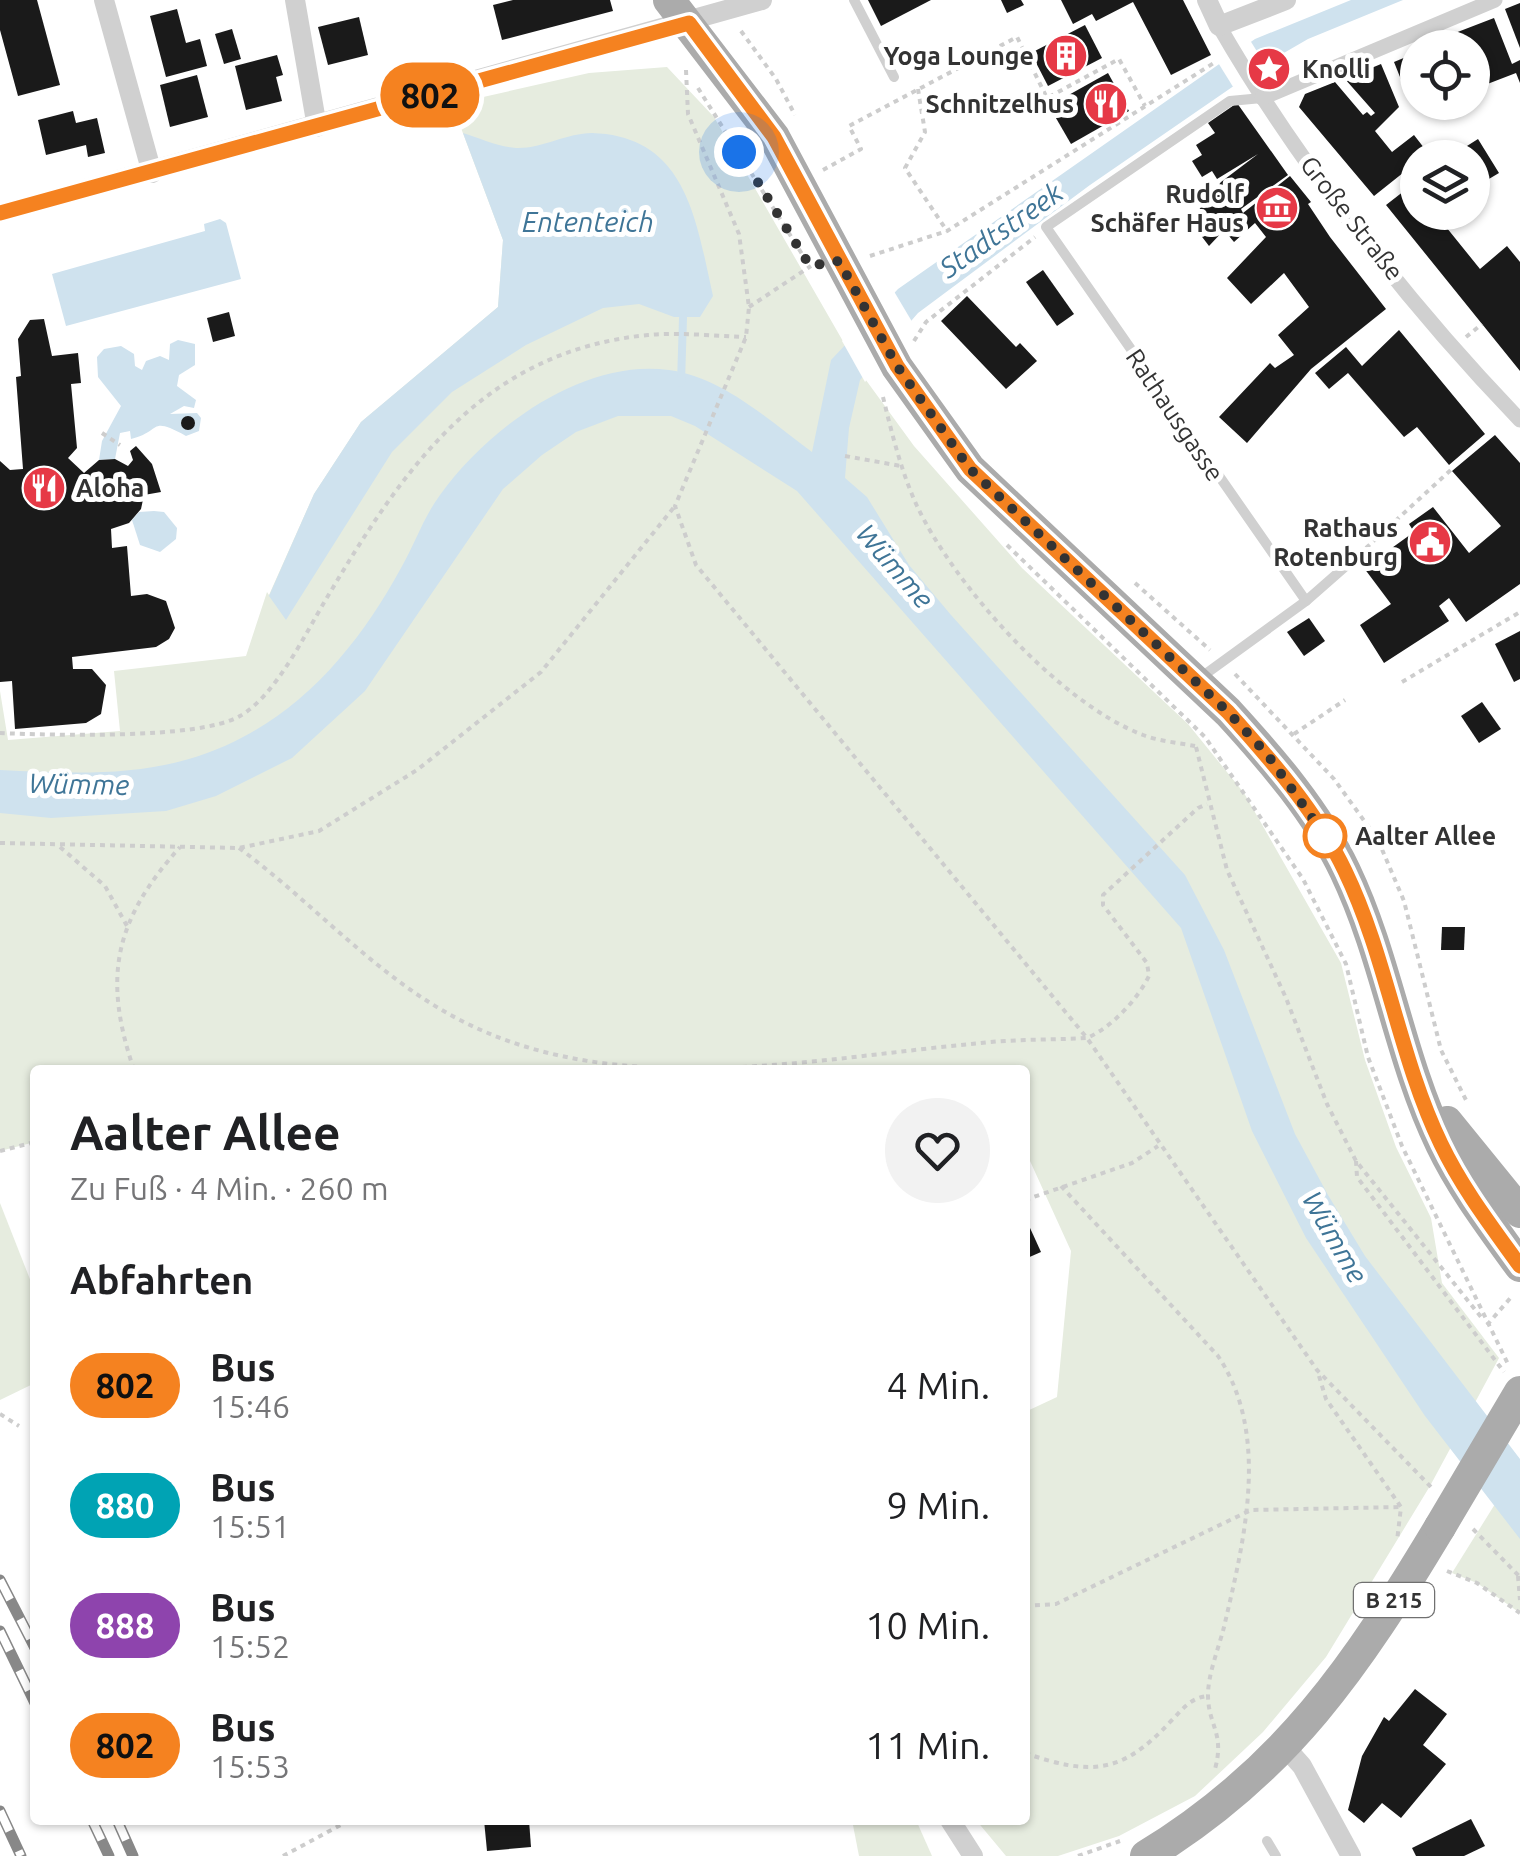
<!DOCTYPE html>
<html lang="de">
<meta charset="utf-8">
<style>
:root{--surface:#fff;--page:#f2f2f2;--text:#202124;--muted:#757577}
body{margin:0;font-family:Ubuntu,sans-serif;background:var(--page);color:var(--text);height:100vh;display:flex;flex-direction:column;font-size:38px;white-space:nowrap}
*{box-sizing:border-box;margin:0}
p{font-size:32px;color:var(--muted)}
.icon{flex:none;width:55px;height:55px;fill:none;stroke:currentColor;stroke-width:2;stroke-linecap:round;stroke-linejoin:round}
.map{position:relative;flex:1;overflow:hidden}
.sheet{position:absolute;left:30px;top:1065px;width:1000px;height:760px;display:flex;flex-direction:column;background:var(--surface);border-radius:10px;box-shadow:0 2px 8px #0004}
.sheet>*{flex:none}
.badge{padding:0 20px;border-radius:32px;font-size:35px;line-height:65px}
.fabs{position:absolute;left:1400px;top:30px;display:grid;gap:20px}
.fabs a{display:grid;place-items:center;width:90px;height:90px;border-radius:50%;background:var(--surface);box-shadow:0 2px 8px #0004;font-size:50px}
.you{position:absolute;width:50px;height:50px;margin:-25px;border:8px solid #fff;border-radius:50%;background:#1a73e8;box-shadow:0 0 0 15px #1a73e833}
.map>.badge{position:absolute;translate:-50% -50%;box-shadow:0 0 0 5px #fff}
h2{padding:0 40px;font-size:38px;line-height:90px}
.round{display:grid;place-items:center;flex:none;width:105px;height:105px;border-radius:52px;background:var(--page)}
.head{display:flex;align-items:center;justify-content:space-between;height:170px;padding:0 40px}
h1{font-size:48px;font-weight:700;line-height:75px}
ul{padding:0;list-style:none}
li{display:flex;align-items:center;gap:30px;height:120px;padding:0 40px}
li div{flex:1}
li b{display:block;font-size:38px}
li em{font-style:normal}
li .badge{min-width:110px;font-weight:700;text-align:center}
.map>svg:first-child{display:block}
</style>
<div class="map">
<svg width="1520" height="1856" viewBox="0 0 1520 1856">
<rect width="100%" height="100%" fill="#fff"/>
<g fill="#e6ecdf">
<path d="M667 67 714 117 863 376 914 446 1022 568 1188 724 1244 793 1341 963 1365 1060 1396 1147 1431 1218 1442 1283 1499 1358 1430 1486 1326 1657 1263 1732 1195 1796 1119 1836 1058 1856H1006L976 1820H1025V1412L1057 1397 1071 1251 1025 1150V1070H35V1142L0 1151V691L8 740 120 731 114 671 246 656 267 592 269 595 314 494 361 422 498 307 503 240 452 104 589 73Z"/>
<path d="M0 1203 35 1292V1383L0 1400Z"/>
<path d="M1520 1464V1613L1477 1583 1452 1573Z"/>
<path d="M852 1820H916L932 1856H859Z"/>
</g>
<g fill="#cfe2ee">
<path d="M1351 0H1403L1308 39 1270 61 1090 185 918 313 860 380 849 428 845 478 867 497 909 565 951 615 1185 875 1224 950 1295 1134 1328 1195 1365 1256 1520 1459V1539L1425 1416 1306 1238 1252 1131 1181 928 797 491 695 426 671 416H618L576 432 542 455 503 489 365 691 292 758 216 796 166 811 51 818 0 813V770C85 774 165 779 243 737 313 701 364 636 401 568 415 544 423 518 440 495 488 428 583 358 669 370 725 378 769 421 812 452L831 360 898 289 1255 39Z"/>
<path d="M463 133C479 138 499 147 516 148 541 149 567 133 592 133 687 136 696 220 713 296L700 317H674L639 304 603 308 526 345 452 392 392 452 286 620 269 596 314 494 361 422 498 307 503 240Z"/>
<path d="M220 219 226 223 241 279 66 326 52 274 205 231 204 224Z"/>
<path d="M178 340 195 344V365L179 375 177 386 196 400 194 408 184 406 170 414 197 413 201 418 199 431 186 436C148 415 162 432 131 439L130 431 120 433 115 459 99 460 102 441 121 406 98 377 97 357 104 349 121 346 134 354 135 366 142 370 146 361 160 356 169 360 170 344Z"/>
<path d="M154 511 164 512 177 528 176 539 160 552 140 545 132 520 139 512Z"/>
</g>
<g fill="#fff">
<path d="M1248 37 1268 69 1235 90 1217 61Z"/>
<path d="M892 288 914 325 865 382 842 341Z"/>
</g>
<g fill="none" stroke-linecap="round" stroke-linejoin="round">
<path stroke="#cfe2ee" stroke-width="8" d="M681 383 683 318"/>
</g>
<g fill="#1a1a1a" fill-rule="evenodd">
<path d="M0 0H37L60 85 18 96 0 30Z"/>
<path d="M513 0H610L613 11 502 40 493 5Z"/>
<path d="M868 0H931L881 26Z"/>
<path d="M1001 0H1021L1024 5 1007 13Z"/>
<path d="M1061 0H1183L1211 55 1171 75 1133 2 1096 21 1092 14 1073 24Z"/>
<path d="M1520 3V48L1505 9Z"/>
<path d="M177 9 186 43 200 39 207 66 166 77 150 16Z"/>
<path d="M359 17 368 55 328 65 318 27Z"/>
<path d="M1494 18 1512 64 1520 60V83L1516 73 1477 88 1472 48H1461L1455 33Z"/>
<path d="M1085 25 1102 58 1048 86 1031 53Z"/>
<path d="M232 29 241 59 224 64 215 34Z"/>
<path d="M1418 52V94L1408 97 1394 62Z"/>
<path d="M277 55 283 75 276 77 282 101 246 110 235 66Z"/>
<path d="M1381 64 1399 107 1375 131 1392 152 1414 135 1428 153 1374 196 1299 107 1305 94 1335 82 1363 115 1367 112 1371 116 1375 113 1345 79Z"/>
<path d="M1108 73 1129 111 1071 144 1049 106Z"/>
<path d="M197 75 208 117 170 127 160 85Z"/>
<path d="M1237 103 1288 175 1241 209 1243 213 1290 176 1311 202 1308 204 1330 237 1386 309 1311 369 1247 443 1219 417 1270 363 1275 368 1294 355 1278 335 1309 307 1284 273 1251 304 1227 278 1266 237 1255 223 1234 242 1224 230 1209 246 1190 221 1221 182 1258 154 1217 179 1212 171 1202 177 1192 161 1202 155 1196 145 1215 133 1208 123Z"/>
<path d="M73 111 76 123 97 118 105 153 88 157 86 145 46 155 38 120Z"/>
<path d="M1478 139 1499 173 1472 189V158H1448Z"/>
<path d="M1413 184 1418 190V212H1434L1480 269 1507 246 1520 262V371L1386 205Z"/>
<path d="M1043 270 1074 314 1057 326 1026 282Z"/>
<path d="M967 296 1016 347 1020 343 1037 361 1006 389 941 321Z"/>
<path d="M229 312 235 336 213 342 207 318Z"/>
<path d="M44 319 52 356 78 353 81 383 71 384 77 448 68 458 84 473 99 460 115 459 128 466 133 460 130 451 136 446 152 464 161 492 144 495 141 509 129 523 111 529 112 548 127 546 131 596 147 594 166 601 175 628 169 639 156 647 72 657 73 669H92L106 685 101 714 86 723 15 729 12 681 0 682V461L10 470 23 469 16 377 21 376 18 339 30 320ZM107 486 116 493 109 502 101 495Z"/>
<path d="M1399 330 1485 434 1449 465 1417 427 1404 437 1348 373 1329 389 1315 373 1346 347 1362 366Z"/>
<circle cx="188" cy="423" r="7"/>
<path d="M1495 435 1520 463V584L1466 622 1449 598 1439 606 1449 621 1384 663 1360 625 1391 604 1364 568 1414 532 1409 524 1433 507 1469 553 1501 526 1452 471Z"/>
<path d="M1309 618 1325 641 1304 656 1287 632Z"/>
<path d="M1520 631V679L1514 682 1495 644Z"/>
<path d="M1482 702 1501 729 1479 743 1461 716Z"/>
<path d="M1442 927H1465L1464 950H1441Z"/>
<path d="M1025 1217 1041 1252 1025 1259Z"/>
<path d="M1415 1689 1447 1714 1423 1745 1446 1764 1401 1818 1382 1803 1364 1823 1348 1810 1362 1756 1384 1717 1389 1721Z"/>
<path d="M1471 1819 1485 1846 1464 1856H1416L1412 1848Z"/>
<path d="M484 1820H529L531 1847 487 1851Z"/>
</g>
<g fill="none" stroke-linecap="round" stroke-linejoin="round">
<g stroke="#cdcdcd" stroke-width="4" stroke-dasharray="5 5" stroke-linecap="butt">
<path d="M741 31 776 79 795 115"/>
<path d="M686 70 688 114 739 234 749 307 746 337 675 506 696 565 1087 1038 1317 1370 1431 1487"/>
<path d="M698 88 802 254"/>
<path d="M918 89 925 132 905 168 947 231"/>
<path d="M823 170 861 149 849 126 1017 37 1047 98 1119 59 1145 106"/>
<path d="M870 256 947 231 1217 61"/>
<path d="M749 307 811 266"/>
<path d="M1466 337 1482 324"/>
<path d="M914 341 926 322 1035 237"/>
<path d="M883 397C892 434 901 471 917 506 955 586 1059 703 1143 735 1159 741 1179 743 1195 746"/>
<path d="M102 433 120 445"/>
<path d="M845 456 901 466"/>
<path d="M1007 545 1205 737 1303 879 1346 964 1368 1057 1402 1146 1508 1364"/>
<path d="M1366 548 1454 467"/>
<path d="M1135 583 1210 650"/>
<path d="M1235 674 1334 779 1378 840 1404 901 1441 1050 1466 1100"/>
<path d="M1402 682 1520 612"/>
<path d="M0 733C51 735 199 740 240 716 276 695 304 636 325 601 403 469 482 351 648 335 679 332 714 336 746 337"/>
<path d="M1294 734 1345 700"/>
<path d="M1196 747 1227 870 1286 998 1327 1104 1356 1161 1481 1317"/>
<path d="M0 843 239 848 319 831 417 770 541 672 675 506"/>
<path d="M60 847 105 886 127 926"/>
<path d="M239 848C315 904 380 981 466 1023 622 1101 816 1058 981 1043 1016 1039 1052 1040 1087 1038 1112 1027 1137 1000 1149 976L1147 963 1103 905V895L1198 808 1207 804"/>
<path d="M134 1070C102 976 115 920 180 847"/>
<path d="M0 1151 35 1142"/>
<path d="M1356 1161 1357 1177 1504 1372"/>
<path d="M1061 1186 1218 1356C1271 1435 1244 1541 1224 1627 1219 1647 1208 1674 1208 1695 1208 1725 1225 1733 1215 1769"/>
<path d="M1025 1200 1132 1163 1158 1146"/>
<path d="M1487 1325 1513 1295"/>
<path d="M1319 1376 1326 1399 1401 1507 1397 1541"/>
<path d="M0 1414 19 1426"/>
<path d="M1473 1529 1520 1577"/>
<path d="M1447 1571 1477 1583 1520 1613"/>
<path d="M1518 1576 1520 1600"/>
<path d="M1025 1606 1056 1604 1251 1510 1401 1507"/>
<path d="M1025 1753C1091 1776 1122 1774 1170 1722 1182 1710 1190 1698 1207 1696"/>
<path d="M283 1856 350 1820"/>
<path d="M1078 1856 1120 1841"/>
</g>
<g stroke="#d0d0d0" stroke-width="10">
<path d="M854 0 894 77"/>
<path d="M1262 98 1230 101 1046 227 1306 601"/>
<path d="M1200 678 1306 601 1355 558"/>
<path d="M1267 1841 1276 1856"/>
</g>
<g stroke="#d0d0d0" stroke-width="15">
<path d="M1219 26C1297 162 1411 307 1520 420"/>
<path d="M1262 98 1495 0"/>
</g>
<g stroke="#d0d0d0" stroke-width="20">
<path d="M104 0 152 173"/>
<path d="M295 0 317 127"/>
<path d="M1207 0 1219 26 1286 0"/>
<path d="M0 213 762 0"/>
<path d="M1286 1748 1302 1766 1351 1856"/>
<path d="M950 1820 973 1856"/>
</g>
<g stroke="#ababab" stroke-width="32">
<path d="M669 0 774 137 897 367 970 469 1228 712C1272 760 1317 812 1345 871 1387 959 1399 1057 1441 1144 1462 1188 1492 1227 1520 1266"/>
<path d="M1447 1122 1520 1212"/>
<path d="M1146 1856C1286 1771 1357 1665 1440 1527"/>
</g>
<g stroke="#888" stroke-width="11">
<g id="rail">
<path d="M0 1580 35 1648"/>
<path d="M0 1631 35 1703"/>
<path d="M0 1811 21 1856"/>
<path d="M92 1820 109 1856"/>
<path d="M117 1820 133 1856"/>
</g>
</g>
<use href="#rail" stroke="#fff" stroke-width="8" stroke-dasharray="22" stroke-linecap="butt"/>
<path stroke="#ababab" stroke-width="32" d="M1440 1527 1520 1392"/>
</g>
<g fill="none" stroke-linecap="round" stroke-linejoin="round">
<g stroke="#fff" stroke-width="22">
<path id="line" d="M0 213 689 23 774 137 897 366 970 469 1228 712C1271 760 1317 812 1345 871 1387 958 1399 1057 1441 1144 1462 1188 1492 1227 1520 1266"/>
</g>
<use href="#line" stroke="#f58220" stroke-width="15"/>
<path stroke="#333" stroke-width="10" stroke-dasharray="0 18" d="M739 152 810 266 839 261 897 366 970 469 1228 712 1267 754 1325 836"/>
</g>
<defs>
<g id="building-disc" transform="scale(2.25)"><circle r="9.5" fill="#e63946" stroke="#fff"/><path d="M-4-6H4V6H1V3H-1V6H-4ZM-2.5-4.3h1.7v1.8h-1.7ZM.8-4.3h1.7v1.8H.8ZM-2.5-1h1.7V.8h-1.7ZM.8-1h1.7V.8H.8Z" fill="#fff"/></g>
<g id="sight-disc" transform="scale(2.25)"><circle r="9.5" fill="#e63946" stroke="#fff"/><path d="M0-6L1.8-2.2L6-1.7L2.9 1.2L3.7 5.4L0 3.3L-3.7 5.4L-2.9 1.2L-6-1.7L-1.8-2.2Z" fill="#fff"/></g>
<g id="restaurant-disc" transform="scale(2.25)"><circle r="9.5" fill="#e63946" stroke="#fff"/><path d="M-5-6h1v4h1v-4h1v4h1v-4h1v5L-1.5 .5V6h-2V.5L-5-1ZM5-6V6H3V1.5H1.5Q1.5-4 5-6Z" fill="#fff"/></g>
<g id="museum-disc" transform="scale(2.25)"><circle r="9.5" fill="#e63946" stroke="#fff"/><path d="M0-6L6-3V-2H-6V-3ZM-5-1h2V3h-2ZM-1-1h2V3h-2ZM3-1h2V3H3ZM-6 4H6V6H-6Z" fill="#fff"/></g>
<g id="civic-disc" transform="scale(2.25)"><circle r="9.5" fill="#e63946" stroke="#fff"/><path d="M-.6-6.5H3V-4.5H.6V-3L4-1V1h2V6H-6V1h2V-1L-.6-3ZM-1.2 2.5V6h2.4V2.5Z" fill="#fff"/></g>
</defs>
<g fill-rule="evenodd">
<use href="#building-disc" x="1066" y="56"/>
<use href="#sight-disc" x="1269" y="69"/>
<use href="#restaurant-disc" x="1106" y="104"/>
<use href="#museum-disc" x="1277" y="208"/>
<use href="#restaurant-disc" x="44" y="488"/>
<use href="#civic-disc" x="1430" y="542"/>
</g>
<circle fill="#fff" stroke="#f58220" stroke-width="5" cx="1325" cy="836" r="20"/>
<g text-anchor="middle" stroke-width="10" stroke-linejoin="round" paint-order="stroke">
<rect fill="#fff" stroke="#707070" stroke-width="2.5" x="1354" y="1583" width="80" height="34" rx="8"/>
<g font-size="22" font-weight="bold" fill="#333">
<text x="1394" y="1608">B 215</text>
</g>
<g font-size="25" font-weight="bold" fill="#333" stroke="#fff" text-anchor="end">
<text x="1034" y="65">Yoga Lounge</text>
<text x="1302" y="78" text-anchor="start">Knolli</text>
<text x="1074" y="113">Schnitzelhus</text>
<text x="1244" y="203">Rudolf<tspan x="1244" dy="29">Schäfer Haus</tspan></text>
<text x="76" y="497" text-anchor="start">Aloha</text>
<text x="1398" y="537">Rathaus<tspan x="1398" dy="29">Rotenburg</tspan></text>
</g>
<g font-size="25" fill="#333" stroke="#fff">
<text transform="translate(1352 218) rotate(52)" y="9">Große Straße</text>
<text transform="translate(1175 415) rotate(56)" y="9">Rathausgasse</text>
</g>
<g font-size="25" font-weight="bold" fill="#333" stroke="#fff" text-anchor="start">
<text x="1355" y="845">Aalter Allee</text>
</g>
<g font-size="28" font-style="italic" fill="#3f7597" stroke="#fff">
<text x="588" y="232">Ententeich</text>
<text transform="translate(1001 230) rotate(-35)" y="10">Stadtstreek</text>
<text transform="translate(895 566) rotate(49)" y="10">Wümme</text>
<text transform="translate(79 784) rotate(1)" y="10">Wümme</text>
<text transform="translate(1335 1237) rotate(60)" y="10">Wümme</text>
</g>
</g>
</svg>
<div class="fabs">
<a><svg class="icon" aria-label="locate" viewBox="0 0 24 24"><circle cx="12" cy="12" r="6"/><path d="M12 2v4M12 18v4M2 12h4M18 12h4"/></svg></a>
<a><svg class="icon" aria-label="layers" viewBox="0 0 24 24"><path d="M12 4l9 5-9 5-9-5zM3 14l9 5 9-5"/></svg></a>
</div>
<div class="you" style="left:739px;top:152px"></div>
<b class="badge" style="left:430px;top:95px;background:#f58220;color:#111">802</b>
<section class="sheet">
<div class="head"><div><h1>Aalter Allee</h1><p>Zu Fuß · 4 Min. · 260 m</p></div><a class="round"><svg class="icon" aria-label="heart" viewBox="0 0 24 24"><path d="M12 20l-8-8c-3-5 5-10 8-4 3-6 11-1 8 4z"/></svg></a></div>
<h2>Abfahrten</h2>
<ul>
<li><span class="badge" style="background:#f58220;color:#111">802</span><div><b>Bus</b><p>15:46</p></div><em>4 Min.</em></li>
<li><span class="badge" style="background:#00a3b4;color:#fff">880</span><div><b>Bus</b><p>15:51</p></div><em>9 Min.</em></li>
<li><span class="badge" style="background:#8e44ad;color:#fff">888</span><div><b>Bus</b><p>15:52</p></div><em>10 Min.</em></li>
<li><span class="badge" style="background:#f58220;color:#111">802</span><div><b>Bus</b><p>15:53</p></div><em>11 Min.</em></li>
</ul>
</section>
</div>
